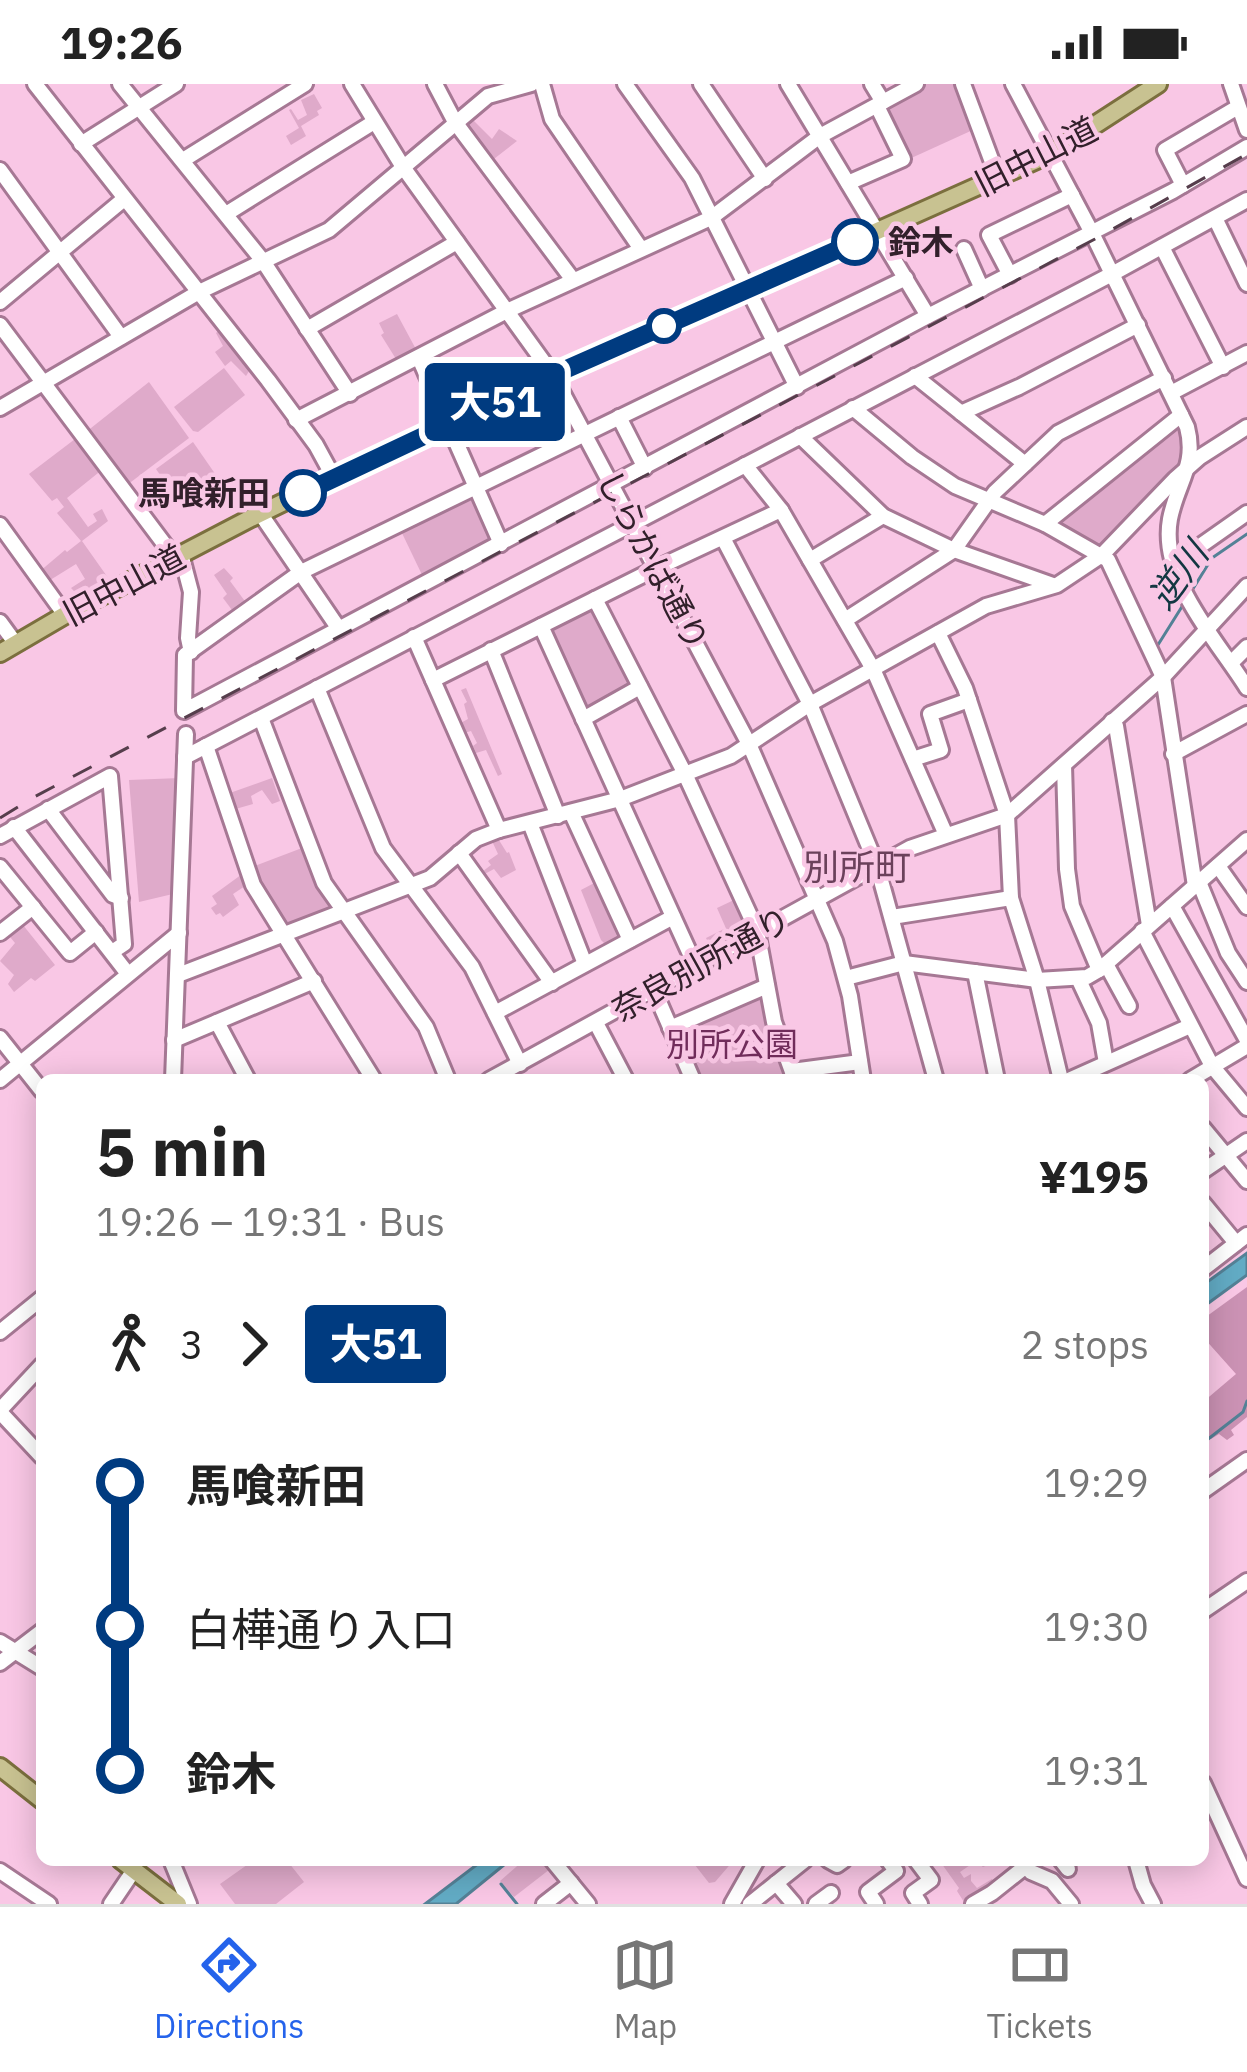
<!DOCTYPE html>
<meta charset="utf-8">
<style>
:root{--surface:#fff;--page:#f6f6f6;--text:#222;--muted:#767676;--line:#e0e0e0;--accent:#2563eb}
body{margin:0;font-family:"IBM Plex Sans","Noto Sans JP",sans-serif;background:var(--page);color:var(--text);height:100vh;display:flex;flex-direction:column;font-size:45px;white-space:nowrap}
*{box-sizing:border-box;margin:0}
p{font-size:39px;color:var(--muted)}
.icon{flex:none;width:66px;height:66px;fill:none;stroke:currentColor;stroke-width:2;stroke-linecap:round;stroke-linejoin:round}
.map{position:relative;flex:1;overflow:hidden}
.side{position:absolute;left:36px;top:990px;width:1173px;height:792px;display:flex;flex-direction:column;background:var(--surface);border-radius:18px;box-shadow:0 6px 30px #0003}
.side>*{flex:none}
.badge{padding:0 24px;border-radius:9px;font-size:42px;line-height:78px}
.map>.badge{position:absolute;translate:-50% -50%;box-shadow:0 0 0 6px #fff}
.legs{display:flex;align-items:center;gap:18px;height:132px;padding:0 60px;font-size:39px}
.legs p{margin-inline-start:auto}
.headline{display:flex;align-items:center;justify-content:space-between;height:204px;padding:0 60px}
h1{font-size:66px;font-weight:700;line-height:90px}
ul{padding:0 60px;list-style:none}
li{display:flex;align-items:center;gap:42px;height:144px;font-size:45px}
li i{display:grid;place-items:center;width:18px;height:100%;margin:0 15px;background:currentColor}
li i::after{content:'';width:30px;height:30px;margin:-15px;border:9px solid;border-radius:50%;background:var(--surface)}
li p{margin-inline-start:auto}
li:first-child i{background:linear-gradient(#0000 50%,currentColor 0)}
li:last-child i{background:linear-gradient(currentColor 50%,#0000 0)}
.status{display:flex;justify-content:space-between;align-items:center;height:84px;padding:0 60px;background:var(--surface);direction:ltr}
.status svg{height:33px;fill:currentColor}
.tab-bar{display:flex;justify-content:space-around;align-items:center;height:168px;border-top:3px solid var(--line);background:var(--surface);font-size:33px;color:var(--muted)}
.tab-bar a{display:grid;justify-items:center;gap:6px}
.tab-bar .active{color:var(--accent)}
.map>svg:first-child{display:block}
</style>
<div class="status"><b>19:26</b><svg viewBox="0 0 49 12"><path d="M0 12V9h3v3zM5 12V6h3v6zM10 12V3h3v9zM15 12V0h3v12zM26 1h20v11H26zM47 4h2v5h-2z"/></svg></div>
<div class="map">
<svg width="1247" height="1820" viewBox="0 0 1247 1820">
<rect width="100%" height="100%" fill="#f9c7e5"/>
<g fill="#dfaaca">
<path d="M925 0H959L975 45 907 76 883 24Z"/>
<path d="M314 10 322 24 317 27 319 31 301 42 306 52 291 61 286 52 299 44 289 26 291 25 298 36 307 31 301 16Z"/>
<path d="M473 36 492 55 499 45 517 57 490 78 463 42Z"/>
<path d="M397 230 418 269 382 288 379 283 396 275 381 251 384 249 379 239Z"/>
<path d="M221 245 251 284 246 292 231 277 225 282 215 268 223 262 216 249Z"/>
<path d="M224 284 245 311 198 348 193 347 174 323Z"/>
<path d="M149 298 189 354 127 401 86 348Z"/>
<path d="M1177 339 1183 364 1179 384 1101 464 1054 440Z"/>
<path d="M79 352 103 385 67 414 88 443 97 437 93 430 102 425 108 437 82 457 111 498 80 513 71 504 85 495 76 480 47 498 39 488 65 466 67 468 81 457 57 429 64 423 57 414 52 417 29 390Z"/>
<path d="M193 358 218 394 178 417 156 385Z"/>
<path d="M474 411 494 456 424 495 401 447Z"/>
<path d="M224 484 233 494 230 497 247 520 235 530 223 514 227 510 214 491Z"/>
<path d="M595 520 636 603 585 629 546 545Z"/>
<path d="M466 604 502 690 498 692 486 666 476 669 473 662 477 659 471 647 461 650 457 641 468 635 464 620 467 618 461 606Z"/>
<path d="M180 694 177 809 139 818 129 696Z"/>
<path d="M272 694 280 717 272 720 262 706 251 712 253 720 232 726 227 710Z"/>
<path d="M497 753 507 769 509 768 516 786 501 794 494 785 479 793 478 791 491 781 488 777 498 770 492 757Z"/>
<path d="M302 764 306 766 335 826 285 844 257 798 252 783Z"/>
<path d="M245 788 248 800 233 810 239 821 223 833 220 829 216 831 211 824 217 820 212 812Z"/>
<path d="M598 797 624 853 607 862 601 856 581 806Z"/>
<path d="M736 815 748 841 746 846 711 864 706 854 724 845 728 849 717 824Z"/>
<path d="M19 836 55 881 35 897 31 894 14 908 8 900 14 891 0 877 15 859 6 848Z"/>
<path d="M764 907 791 996H698L676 946Z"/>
<path d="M254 1776H291L289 1779 304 1798 276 1820H235L220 1800Z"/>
<path d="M524 1776H549L554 1782 514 1813 500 1797Z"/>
<path d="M691 1776H734L715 1798 709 1799Z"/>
<path d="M939 1776H988L990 1780 983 1783 976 1777 960 1788 964 1794 971 1790V1797L977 1804 992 1795 996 1801 964 1818 957 1807 959 1804Z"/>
</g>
<path fill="#cb92b4" d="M1247 1203V1333L1231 1346 1234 1351 1227 1356 1219 1350 1211 1355 1203 1345V1318L1236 1290 1203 1253V1235Z"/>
<g fill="#62abc4" stroke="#548196" stroke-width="3">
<path d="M1247 1169V1191L1203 1223V1201Z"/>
<path d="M483 1776H510L456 1820H425Z"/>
</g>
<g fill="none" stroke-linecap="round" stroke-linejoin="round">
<g stroke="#548196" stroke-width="3">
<path d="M1191 508 1212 474 1247 450"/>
<path d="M1156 564 1183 521"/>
<path d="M1194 807 1203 826"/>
<path d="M1203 1348 1207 1352"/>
<path d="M1203 1359 1243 1328 1247 1317"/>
<path d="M501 1800 517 1820"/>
</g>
<g stroke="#a67894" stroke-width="20">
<g id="minor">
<path d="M35 0 268 296 316 361 334 394"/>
<path d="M120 0 263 177 350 310"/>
<path d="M352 0 403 83 553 291 749 660 835 857 850 912 863 996"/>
<path d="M435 0 455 38 573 196"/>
<path d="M542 0 552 35 641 165"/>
<path d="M625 0 692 94 797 303"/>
<path d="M701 0 765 95"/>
<path d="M788 0 928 232"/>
<path d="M872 0 883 18"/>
<path d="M963 0 998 94"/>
<path d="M1013 0 1092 149 1187 343C1197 381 1177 399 1170 435 1159 495 1217 556 1247 604"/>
<path d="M1231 0 1247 46"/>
<path d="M81 60 176 0"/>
<path d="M183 76 305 0"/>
<path d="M0 86 121 253"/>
<path d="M848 99 903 75 877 22"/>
<path d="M1183 101 1165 66 1238 23"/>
<path d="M226 130 374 38"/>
<path d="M1215 134 1247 200"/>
<path d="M1162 163 1223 283"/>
<path d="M964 165 982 205"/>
<path d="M1010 191 989 151 1072 111"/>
<path d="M906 194 301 488 185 571 184 627 928 232 1173 107 1247 63"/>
<path d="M0 218 124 115"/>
<path d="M0 241 174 473"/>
<path d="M307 245 457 158"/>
<path d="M419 274 501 460"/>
<path d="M915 292 1025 380"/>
<path d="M1171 309 1247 269"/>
<path d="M0 324 199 208 329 146 488 12 531 0"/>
<path d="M853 324 912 373 955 402 1045 440 1108 476 1163 593 1195 802"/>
<path d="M961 329 1019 303 1138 241"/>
<path d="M619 333 645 384"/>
<path d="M296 336 507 227 711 134 820 52 916 0"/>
<path d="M800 352 883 432 954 466 1053 501"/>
<path d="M745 381 781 426 873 585 946 751"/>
<path d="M260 429 339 545"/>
<path d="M1045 440 1181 331"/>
<path d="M0 441 65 531"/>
<path d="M723 454 810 620 877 782 936 996"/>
<path d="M181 470 191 508 188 554 191 568"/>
<path d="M810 476 883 432"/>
<path d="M1173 481 1247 429"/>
<path d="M595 515 685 690 757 847 774 938 795 996"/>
<path d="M845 536 954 466 995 408 1058 349 1164 294"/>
<path d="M0 538 16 560"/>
<path d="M541 542 696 883"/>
<path d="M938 549 965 604 1007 731 1011 814 1037 896 1061 996"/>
<path d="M414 553 499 746"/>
<path d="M491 566 558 732"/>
<path d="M1231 579 1247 563"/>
<path d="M433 596 657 484 781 426"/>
<path d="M317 604 383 764 472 883 520 980"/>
<path d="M261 634 324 799 426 943 448 996"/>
<path d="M583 635 640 603"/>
<path d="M1112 637 1116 642 1149 841"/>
<path d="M206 662 253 801 374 996"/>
<path d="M1173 670 1247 630"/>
<path d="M185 673 1112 190 1247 116"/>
<path d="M913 675 941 666 930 630 969 616"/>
<path d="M1064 681 1067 785 1072 822 1099 886"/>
<path d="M48 725 113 811 121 814"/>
<path d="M571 728 630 856"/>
<path d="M530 739 585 880"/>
<path d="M14 743 128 890"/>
<path d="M0 752 110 692 124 860 112 868"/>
<path d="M459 769 552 899"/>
<path d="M1218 782 1247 823"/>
<path d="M0 783 70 869 96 848"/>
<path d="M1199 798 1228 869 1247 898"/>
<path d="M1172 822 1247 956"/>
<path d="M892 833 1011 814"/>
<path d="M1142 847 1212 982 1247 1024"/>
<path d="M0 849 33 823"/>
<path d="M1106 880 1129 922"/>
<path d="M975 888 997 996"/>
<path d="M178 891 430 794 476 755 499 746 620 715 731 672 810 620 986 522 1057 501 1102 471 1175 395 1200 373 1247 343"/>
<path d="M846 894 904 879 1037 896 1087 893 1099 886 1247 756"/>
<path d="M1078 894 1099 939 1106 979"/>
<path d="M654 906 693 996"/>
<path d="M495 929 673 833"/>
<path d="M217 938 248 996"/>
<path d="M596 939 626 996"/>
<path d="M670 944 767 902"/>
<path d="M0 954 42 1007"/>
<path d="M174 956 314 897"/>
<path d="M792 987 860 978"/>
<path d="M0 996 179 849"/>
<path d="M173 996 186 650"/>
<path d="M489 996 910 764 1007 731 1163 593 1247 502"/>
<path d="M1069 996 1190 942"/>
<path d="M1190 996 1247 962"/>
<path d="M1203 1044 1247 1097"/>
<path d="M1203 1087 1247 1057"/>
<path d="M1203 1119 1236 1159"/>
<path d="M1203 1185 1247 1151"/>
<path d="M0 1248 42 1214"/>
<path d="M0 1326 42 1281"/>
<path d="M0 1328 42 1373"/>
<path d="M1203 1407 1247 1376"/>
<path d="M1203 1527 1247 1497"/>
<path d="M0 1558 42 1584"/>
<path d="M0 1579 42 1547"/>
<path d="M1203 1699 1247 1795"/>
<path d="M171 1776 189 1820"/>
<path d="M552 1776 588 1820"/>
<path d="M828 1776 837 1781 844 1776"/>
<path d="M916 1776 931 1796 913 1809 920 1820"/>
<path d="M1021 1776 1031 1788 1052 1797 1071 1820"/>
<path d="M1061 1776 1068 1785"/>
<path d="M1136 1776 1143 1801 1153 1820"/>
<path d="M0 1787 49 1820"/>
<path d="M776 1799 794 1820"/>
<path d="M111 1820 134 1786"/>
<path d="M544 1820 571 1799"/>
<path d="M732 1820 757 1776"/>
<path d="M750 1820 805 1776"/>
<path d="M816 1820 831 1809"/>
<path d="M876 1820 868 1808 896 1787 888 1776"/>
<path d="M973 1820 992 1809 1026 1782"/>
</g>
</g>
<g stroke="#7b6f3e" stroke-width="22">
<g id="major">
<path d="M0 569 65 531 251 434 447 339 1050 70 1158 0"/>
<path d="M0 1683 42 1716"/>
<path d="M121 1776 178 1820"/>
</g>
</g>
<use href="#minor" stroke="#fff" stroke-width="14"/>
<use href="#major" stroke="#c8c291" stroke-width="16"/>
<path stroke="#563e4c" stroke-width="3" stroke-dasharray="21 21" stroke-linecap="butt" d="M0 734 34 713 1095 155 1247 70"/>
</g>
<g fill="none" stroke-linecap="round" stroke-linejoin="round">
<g stroke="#fff" stroke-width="27">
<path id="line-1" d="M303 409 553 291 855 158"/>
</g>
<use href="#line-1" stroke="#003b80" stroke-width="18"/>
</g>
<g fill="#fff" stroke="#003b80" stroke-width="6">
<circle cx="855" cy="158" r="21"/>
<circle cx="664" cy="242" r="15"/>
<circle cx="303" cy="409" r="21"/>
</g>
<g text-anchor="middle" stroke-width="9" stroke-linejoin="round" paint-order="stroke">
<g font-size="33" fill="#32202b" stroke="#f9c7e5">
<text transform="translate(1036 72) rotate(-27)" y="12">旧中山道</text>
<text transform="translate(653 476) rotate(62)" y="12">しらかば通り</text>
<text transform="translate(124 501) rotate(-28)" y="12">旧中山道</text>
<text transform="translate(701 880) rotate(-29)" y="12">奈良別所通り</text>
</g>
<g font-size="33" font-weight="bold" fill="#32202b" stroke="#f9c7e5" text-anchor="start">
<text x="888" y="170">鈴木</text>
<text x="270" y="421" text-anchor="end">馬喰新田</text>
</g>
<g font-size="33" fill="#712d5b" stroke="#f9c7e5">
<text x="732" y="972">別所公園</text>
</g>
<g font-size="36" font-style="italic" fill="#133742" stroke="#f9c7e5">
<text transform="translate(1178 491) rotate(-54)" y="13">逆川</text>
</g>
<g font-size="36" fill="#6b415b" stroke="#f9c7e5">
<text x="857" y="796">別所町</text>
</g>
</g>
</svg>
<b class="badge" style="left:495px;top:318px;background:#003b80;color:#fff">大51</b>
<section class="side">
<div class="headline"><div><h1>5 min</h1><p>19:26 – 19:31 · Bus</p></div><b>¥195</b></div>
<div class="legs"><svg class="icon" aria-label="walk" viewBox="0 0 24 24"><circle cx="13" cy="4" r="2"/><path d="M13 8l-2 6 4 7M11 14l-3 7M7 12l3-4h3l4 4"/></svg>3<svg class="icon" aria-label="forward" viewBox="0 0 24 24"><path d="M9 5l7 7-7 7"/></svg><b class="badge" style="background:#003b80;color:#fff">大51</b><p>2 stops</p></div>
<ul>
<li><i style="color:#003b80"></i><b>馬喰新田</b><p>19:29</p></li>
<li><i style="color:#003b80"></i><span>白樺通り入口</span><p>19:30</p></li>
<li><i style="color:#003b80"></i><b>鈴木</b><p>19:31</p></li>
</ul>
</section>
</div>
<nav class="tab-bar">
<a class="active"><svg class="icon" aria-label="directions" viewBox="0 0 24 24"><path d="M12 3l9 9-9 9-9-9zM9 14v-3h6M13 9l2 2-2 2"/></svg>Directions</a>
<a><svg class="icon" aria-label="map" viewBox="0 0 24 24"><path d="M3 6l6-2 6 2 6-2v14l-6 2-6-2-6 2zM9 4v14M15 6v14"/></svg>Map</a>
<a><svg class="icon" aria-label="tickets" viewBox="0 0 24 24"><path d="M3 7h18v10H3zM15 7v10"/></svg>Tickets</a>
</nav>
